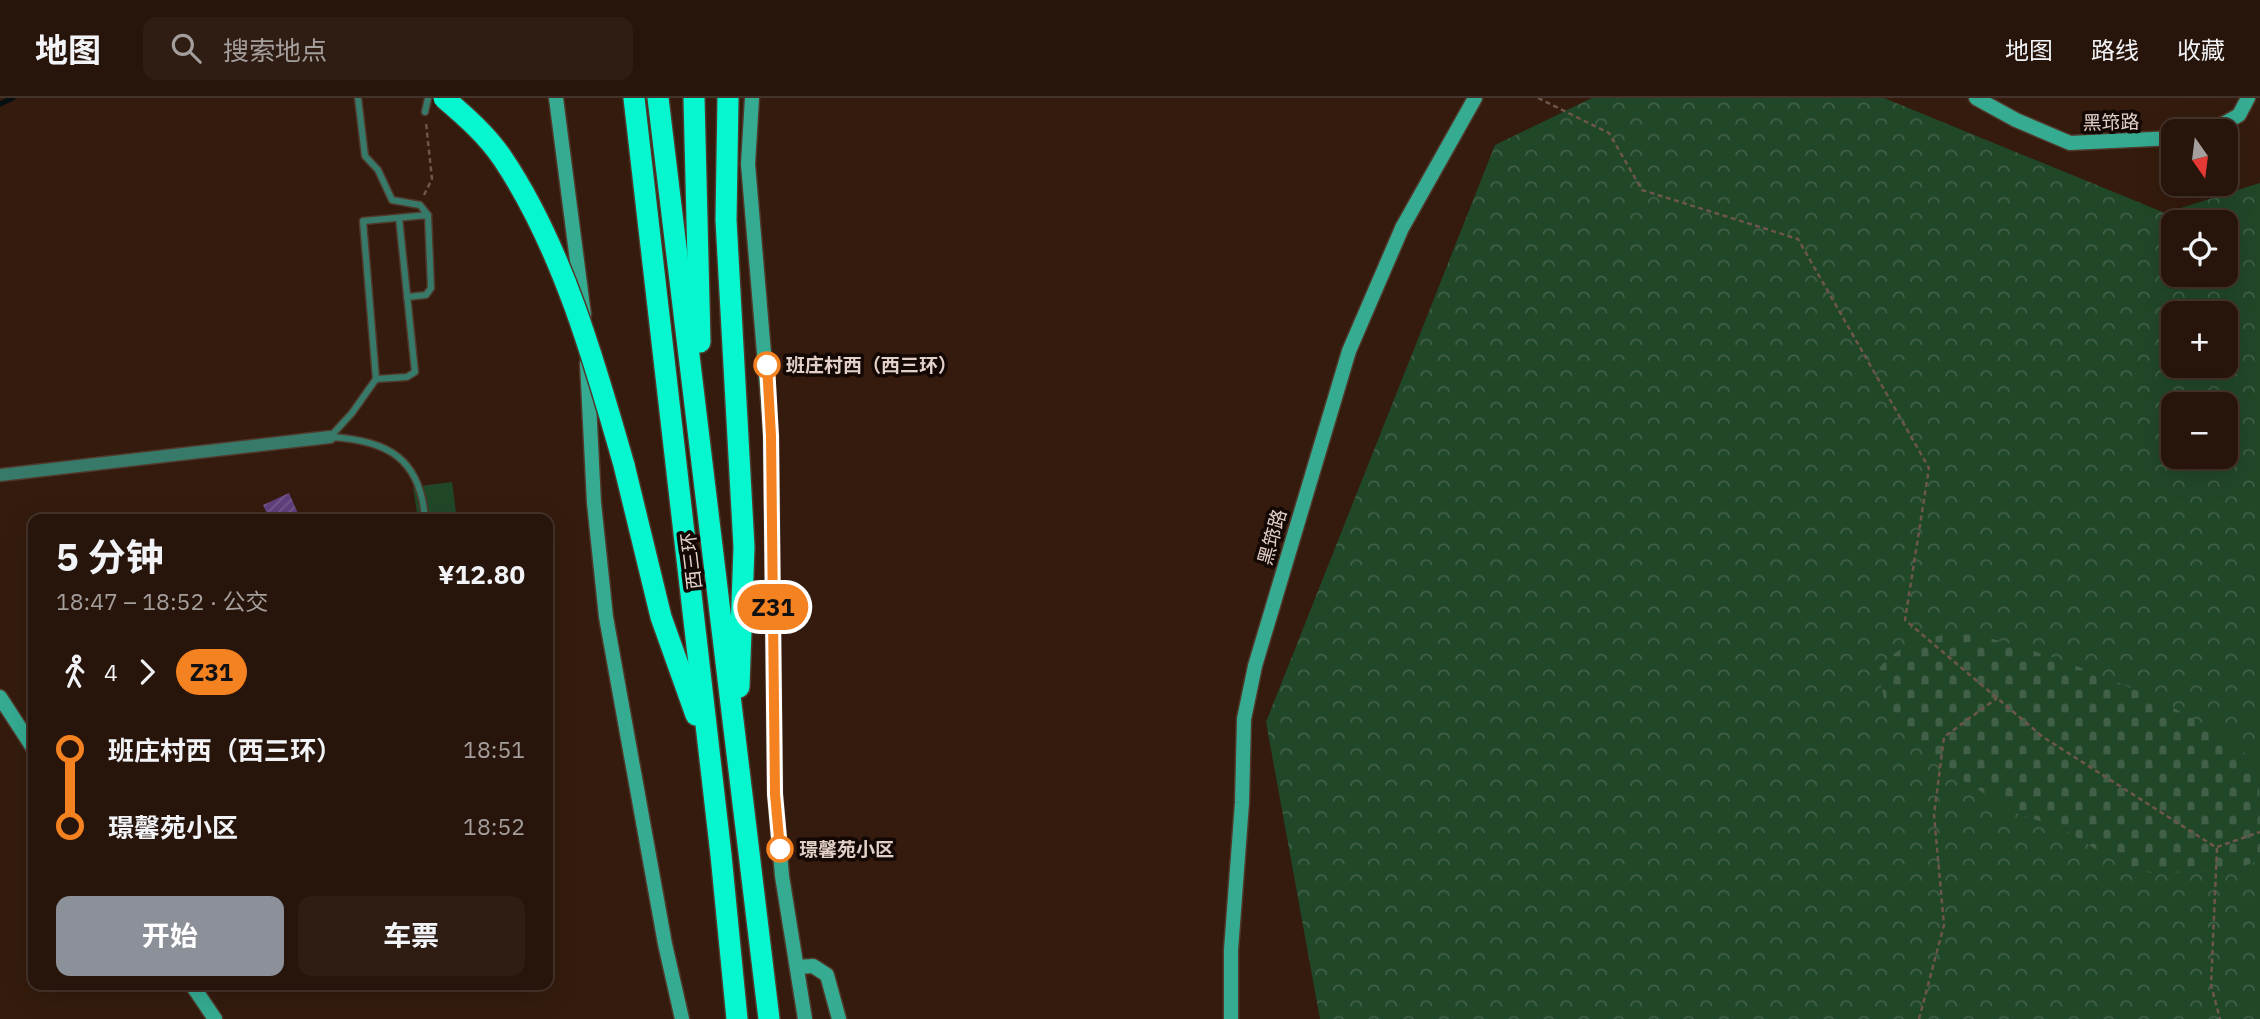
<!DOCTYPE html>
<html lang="zh">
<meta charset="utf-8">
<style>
:root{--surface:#27140a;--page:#2f1d13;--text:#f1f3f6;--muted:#a49e9c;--line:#43332b;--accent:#8c9099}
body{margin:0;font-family:"IBM Plex Sans","Noto Sans SC",sans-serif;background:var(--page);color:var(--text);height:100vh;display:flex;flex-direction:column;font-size:26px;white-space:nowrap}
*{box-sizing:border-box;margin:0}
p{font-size:23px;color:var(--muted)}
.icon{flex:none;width:38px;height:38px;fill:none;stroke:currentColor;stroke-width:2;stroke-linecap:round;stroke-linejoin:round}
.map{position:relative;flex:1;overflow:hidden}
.sheet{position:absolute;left:28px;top:416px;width:525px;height:476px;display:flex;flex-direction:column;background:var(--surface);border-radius:14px;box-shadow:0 7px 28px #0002,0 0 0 2px var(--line)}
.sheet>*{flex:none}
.badge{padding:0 14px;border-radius:23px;font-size:24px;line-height:46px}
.needle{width:46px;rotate:166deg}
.controls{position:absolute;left:2161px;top:21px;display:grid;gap:14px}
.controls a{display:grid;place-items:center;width:77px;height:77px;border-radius:14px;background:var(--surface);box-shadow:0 7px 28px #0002,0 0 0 2px var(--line);font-size:35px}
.map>.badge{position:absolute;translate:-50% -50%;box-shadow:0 0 0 4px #fff}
.legs{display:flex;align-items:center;gap:10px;height:77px;padding:0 28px;font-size:23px}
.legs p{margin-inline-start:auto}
.overview{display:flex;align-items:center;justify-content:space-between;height:119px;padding:0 28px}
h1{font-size:38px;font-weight:700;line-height:52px}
.action{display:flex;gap:14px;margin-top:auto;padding:14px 28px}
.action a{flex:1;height:80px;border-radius:14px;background:var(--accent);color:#fff;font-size:28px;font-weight:700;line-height:80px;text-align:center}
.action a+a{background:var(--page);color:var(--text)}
ul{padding:0 28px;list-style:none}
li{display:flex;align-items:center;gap:24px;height:77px;font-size:26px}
li i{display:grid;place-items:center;width:10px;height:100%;margin:0 9px;background:currentColor}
li i::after{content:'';width:18px;height:18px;margin:-9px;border:5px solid;border-radius:50%;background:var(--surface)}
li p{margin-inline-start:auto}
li:first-child i{background:linear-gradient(#0000 50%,currentColor 0)}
li:last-child i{background:linear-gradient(currentColor 50%,#0000 0)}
header{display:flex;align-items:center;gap:42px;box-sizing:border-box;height:98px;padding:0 35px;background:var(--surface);border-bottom:2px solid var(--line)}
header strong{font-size:33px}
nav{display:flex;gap:38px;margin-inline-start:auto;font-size:24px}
.search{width:490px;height:63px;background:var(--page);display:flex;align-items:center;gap:18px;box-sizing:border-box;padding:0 24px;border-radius:14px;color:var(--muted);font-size:26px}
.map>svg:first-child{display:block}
</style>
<header>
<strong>地图</strong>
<div class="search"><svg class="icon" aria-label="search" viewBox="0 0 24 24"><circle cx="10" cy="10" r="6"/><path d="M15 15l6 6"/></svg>搜索地点</div>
<nav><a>地图</a><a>路线</a><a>收藏</a></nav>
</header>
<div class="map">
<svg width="2260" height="921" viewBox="0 0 2260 921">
<defs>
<pattern id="forest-crowns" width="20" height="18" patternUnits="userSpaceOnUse" patternTransform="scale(1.75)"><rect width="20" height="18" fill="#214729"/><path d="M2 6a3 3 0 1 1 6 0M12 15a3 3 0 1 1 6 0" fill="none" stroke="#416047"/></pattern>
<pattern id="cemetery-stones" width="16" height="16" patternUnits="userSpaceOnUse" patternTransform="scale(1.75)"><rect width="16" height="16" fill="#214729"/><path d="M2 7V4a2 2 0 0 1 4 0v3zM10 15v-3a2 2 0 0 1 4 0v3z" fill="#416047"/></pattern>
<pattern id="building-hatch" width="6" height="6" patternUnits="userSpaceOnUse" patternTransform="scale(1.75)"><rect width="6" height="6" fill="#613f7c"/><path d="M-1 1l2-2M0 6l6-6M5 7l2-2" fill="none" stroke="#775a8d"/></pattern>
</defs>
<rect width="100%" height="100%" fill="#341b0d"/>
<path fill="url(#forest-crowns)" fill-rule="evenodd" d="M1592 0H1884L2165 115 2260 85V921H1320L1266 624 1495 47ZM2174 124H2226V177H2174ZM2174 215H2226V268H2174ZM2174 306H2226V359H2174Z"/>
<path fill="url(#cemetery-stones)" d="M1942 537C1952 537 1964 536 1974 537 2034 547 2226 619 2257 669 2260 683 2260 736 2260 755L2256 764 2227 773 2153 775 2125 770 2062 730 2018 716 1936 666 1915 645 1884 601 1878 572C1894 550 1916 543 1942 537Z"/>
<path fill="#214729" d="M452 384 457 422H418L413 389Z"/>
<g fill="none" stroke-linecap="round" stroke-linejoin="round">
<path stroke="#030f10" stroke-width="5" d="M0 6 13 0"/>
</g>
<path fill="url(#building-hatch)" d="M289 395 301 422H270L263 407Z"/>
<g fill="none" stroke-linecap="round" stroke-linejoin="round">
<g stroke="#50382b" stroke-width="9">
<g id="lane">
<path d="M358 0 365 58 378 72 392 102 420 107 428 117 431 190 426 197 407 199"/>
<path d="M425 14 428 0"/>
<path d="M376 281 407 279 415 274 399 120"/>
<path d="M330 339 352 315 376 281 363 123 428 117"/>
<path d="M330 339C387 342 421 360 425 422"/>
</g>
</g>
<g stroke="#50382b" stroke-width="15">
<path id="street" d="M0 377 330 339"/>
</g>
<g stroke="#50382b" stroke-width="17">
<g id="secondary">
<path d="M556 0 584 217"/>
<path d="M752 0 748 66 771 338 775 696 782 778 805 921"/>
<path d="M1976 0 2016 22 2070 45 2174 40"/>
<path d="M2211 33 2239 17 2248 0"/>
<path d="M587 265 594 405 606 519 665 846 682 921"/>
<path d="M0 599 33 650"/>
<path d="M798 869 813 868 827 877 839 921"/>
<path d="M192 887 215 921"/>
<path d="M1231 921V852L1242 705 1244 621 1255 568 1349 253 1402 130 1475 0"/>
</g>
</g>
<g stroke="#50382b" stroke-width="24">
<g id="highway">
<path d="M634 0 721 757 737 921"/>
<path d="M658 0 769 921"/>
<path d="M694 0 700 244"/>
<path d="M728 0 726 122 744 449 739 589"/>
<path d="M624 367 661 519 696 617"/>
</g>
</g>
<g stroke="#6d564a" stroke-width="2.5" stroke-dasharray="5 3.5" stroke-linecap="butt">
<path d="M1538 0 1609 35 1642 92 1798 141 1929 370 1905 522 2043 639 2217 750 2211 887 2220 921"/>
<path d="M424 97 432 81 426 25"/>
<path d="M2217 749 2260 734"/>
<path d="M1919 921 1944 827 1934 717 1944 639 1997 600"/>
</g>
<use href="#lane" stroke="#377a6a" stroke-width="6"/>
<use href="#street" stroke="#377a6a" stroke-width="12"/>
<use href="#secondary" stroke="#35ac92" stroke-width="14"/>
<use href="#highway" stroke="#06f7cf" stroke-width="21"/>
<g stroke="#50382b" stroke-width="24" stroke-linecap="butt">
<path id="highway-bridge" d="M444 0C465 18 487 37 503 61 562 149 595 265 624 367"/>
</g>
<use href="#highway-bridge" stroke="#06f7cf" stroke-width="21"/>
</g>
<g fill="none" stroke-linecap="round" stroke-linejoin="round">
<g stroke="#fff" stroke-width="16">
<path id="line-1" d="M767 267 771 338 775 696 780 751"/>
</g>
<use href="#line-1" stroke="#f58220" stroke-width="10"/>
</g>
<g fill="#fff" stroke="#f58220" stroke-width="3.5">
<circle cx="767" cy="267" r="12"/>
<circle cx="780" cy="751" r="12"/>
</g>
<g text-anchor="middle" stroke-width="7" stroke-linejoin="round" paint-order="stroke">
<g font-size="19" fill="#e2d0c8" stroke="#140804">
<text transform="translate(2111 24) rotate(-1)" y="7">黑筇路</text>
<text transform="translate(1272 439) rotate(-74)" y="7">黑筇路</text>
<text transform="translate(691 463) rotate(-97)" y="7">西三环</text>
</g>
<g font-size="19" font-weight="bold" fill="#e2d0c8" stroke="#140804" text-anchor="start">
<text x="786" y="274">班庄村西（西三环）</text>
<text x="799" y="758">璟馨苑小区</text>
</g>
</g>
</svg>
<div class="controls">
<a><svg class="needle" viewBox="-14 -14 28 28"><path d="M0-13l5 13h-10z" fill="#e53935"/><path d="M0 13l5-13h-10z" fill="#a49e9c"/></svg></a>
<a><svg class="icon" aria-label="locate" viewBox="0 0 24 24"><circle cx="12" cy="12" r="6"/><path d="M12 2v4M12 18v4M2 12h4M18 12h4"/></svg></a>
<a>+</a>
<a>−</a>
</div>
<b class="badge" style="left:773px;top:509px;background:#f58220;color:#111">Z31</b>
<section class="sheet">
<div class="overview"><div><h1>5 分钟</h1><p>18:47 – 18:52 · 公交</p></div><b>¥12.80</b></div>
<div class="legs"><svg class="icon" aria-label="walk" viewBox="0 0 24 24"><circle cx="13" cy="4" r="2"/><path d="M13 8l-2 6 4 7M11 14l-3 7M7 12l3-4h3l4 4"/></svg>4<svg class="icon" aria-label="forward" viewBox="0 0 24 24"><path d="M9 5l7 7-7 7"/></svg><b class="badge" style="background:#f58220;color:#111">Z31</b></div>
<ul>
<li><i style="color:#f58220"></i><b>班庄村西（西三环）</b><p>18:51</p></li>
<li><i style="color:#f58220"></i><b>璟馨苑小区</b><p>18:52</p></li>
</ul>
<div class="action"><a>开始</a><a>车票</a></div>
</section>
</div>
